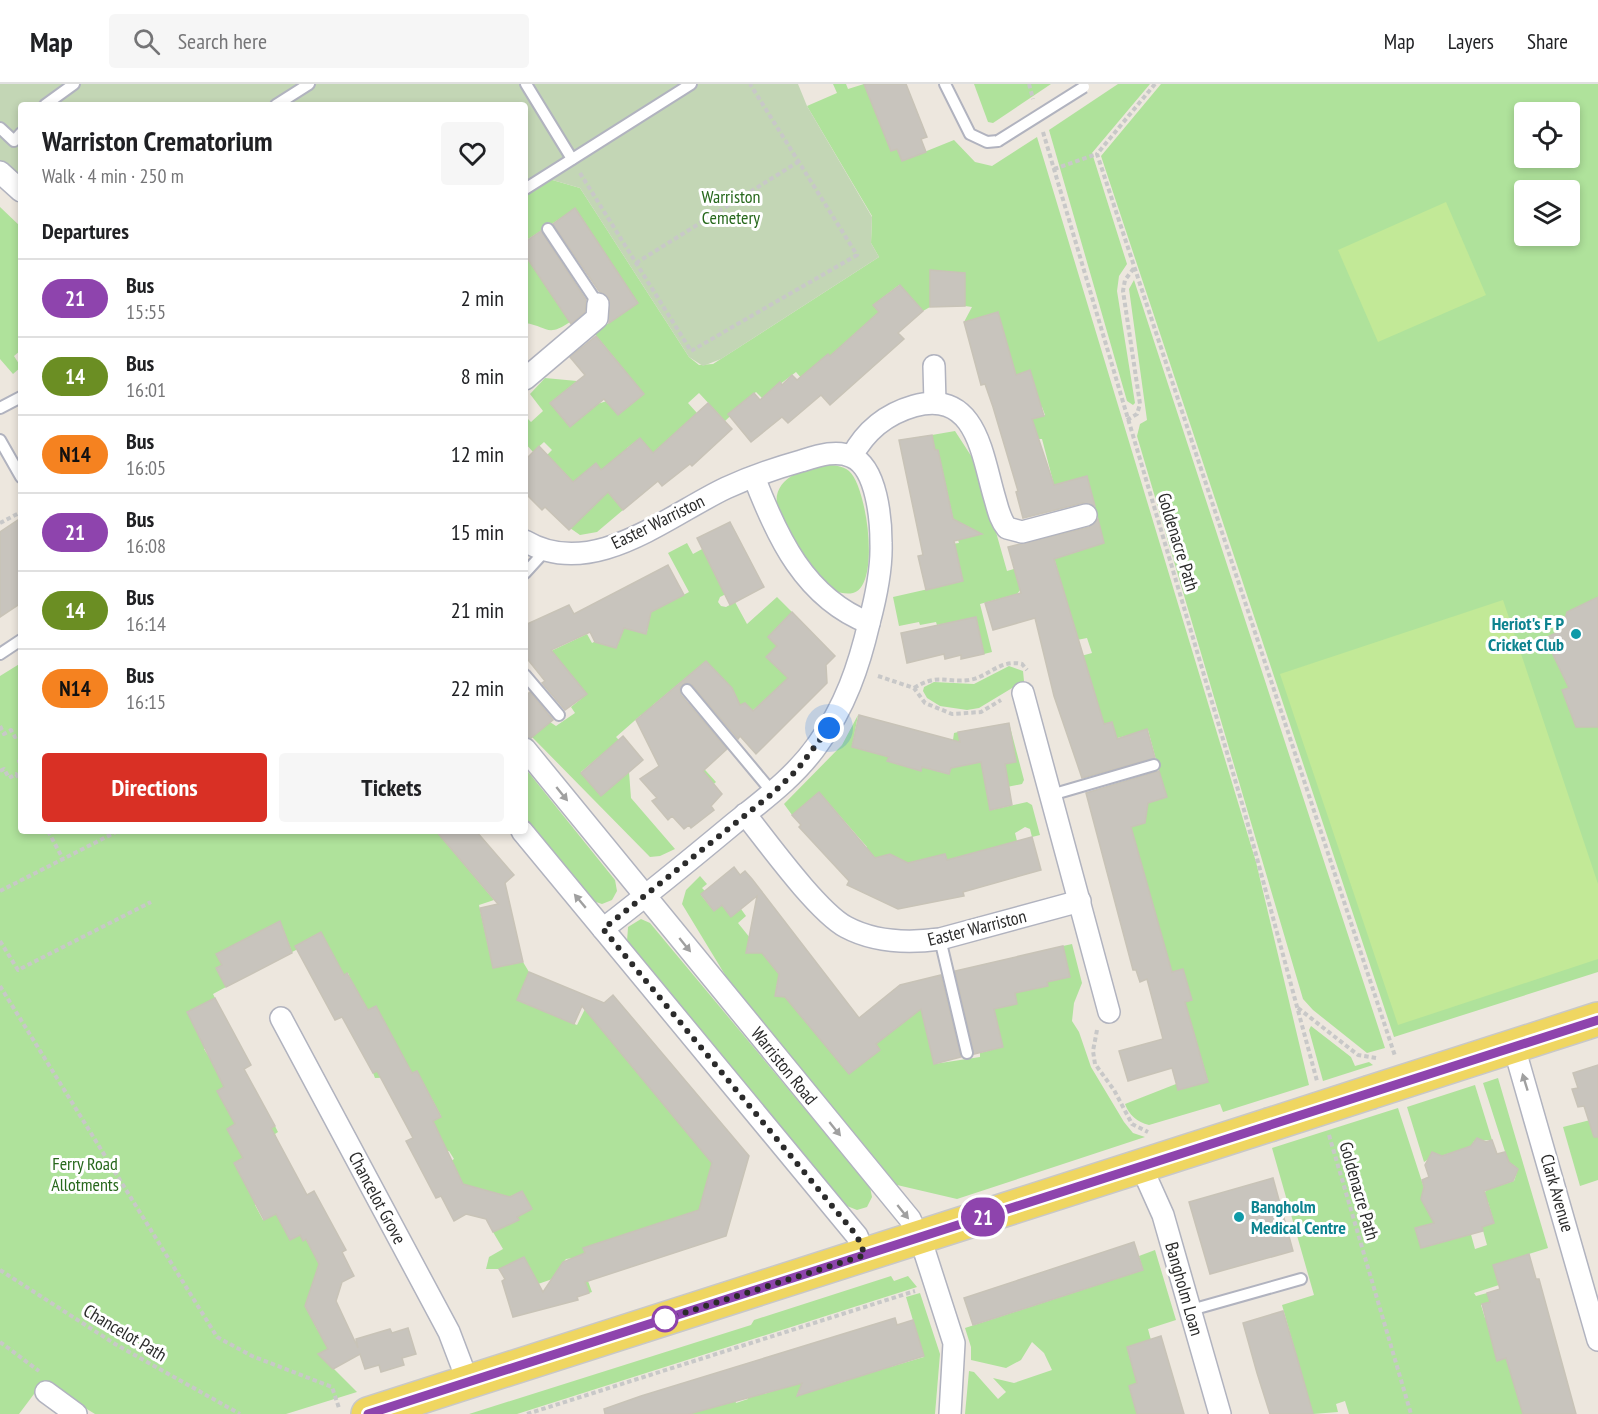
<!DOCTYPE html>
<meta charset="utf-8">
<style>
:root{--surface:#fff;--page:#f6f6f6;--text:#202124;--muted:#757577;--line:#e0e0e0;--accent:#d93025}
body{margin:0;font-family:"PT Sans Narrow",sans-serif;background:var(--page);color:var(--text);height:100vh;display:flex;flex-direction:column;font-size:22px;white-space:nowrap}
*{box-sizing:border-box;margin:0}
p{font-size:20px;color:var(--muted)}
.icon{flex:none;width:33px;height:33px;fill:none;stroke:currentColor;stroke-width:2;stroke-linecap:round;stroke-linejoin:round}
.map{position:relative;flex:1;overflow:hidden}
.details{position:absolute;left:18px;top:18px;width:510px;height:732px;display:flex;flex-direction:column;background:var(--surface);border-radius:6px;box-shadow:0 3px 9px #0003}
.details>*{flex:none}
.badge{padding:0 12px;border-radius:20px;font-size:21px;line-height:39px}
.fabs{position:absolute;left:1514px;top:18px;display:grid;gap:12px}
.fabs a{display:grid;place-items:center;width:66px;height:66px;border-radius:6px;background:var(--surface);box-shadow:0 3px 9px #0003;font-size:30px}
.you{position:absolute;width:30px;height:30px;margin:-15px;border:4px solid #fff;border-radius:50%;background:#1a73e8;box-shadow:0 0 0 9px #1a73e833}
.map>.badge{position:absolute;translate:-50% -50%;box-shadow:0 0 0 3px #fff}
h2{padding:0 24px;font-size:22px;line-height:54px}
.round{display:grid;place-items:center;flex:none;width:63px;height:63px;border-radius:6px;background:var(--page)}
.overview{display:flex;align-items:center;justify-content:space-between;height:102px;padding:0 24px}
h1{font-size:28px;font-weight:700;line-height:45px}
.button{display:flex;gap:12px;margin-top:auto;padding:12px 24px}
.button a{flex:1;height:69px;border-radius:6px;background:var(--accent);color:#fff;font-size:24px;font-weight:700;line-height:69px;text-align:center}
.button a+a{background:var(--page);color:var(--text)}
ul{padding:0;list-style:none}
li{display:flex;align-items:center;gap:18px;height:78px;padding:0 24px;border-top:2px solid var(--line)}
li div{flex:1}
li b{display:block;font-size:22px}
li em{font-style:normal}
li .badge{min-width:66px;font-weight:700;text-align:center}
header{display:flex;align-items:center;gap:36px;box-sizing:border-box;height:84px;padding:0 30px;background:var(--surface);border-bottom:2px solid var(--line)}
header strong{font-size:28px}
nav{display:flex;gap:33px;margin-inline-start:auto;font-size:21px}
.search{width:420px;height:54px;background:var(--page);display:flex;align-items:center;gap:15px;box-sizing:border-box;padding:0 21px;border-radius:6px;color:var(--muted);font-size:22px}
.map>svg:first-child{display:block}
</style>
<header>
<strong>Map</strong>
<div class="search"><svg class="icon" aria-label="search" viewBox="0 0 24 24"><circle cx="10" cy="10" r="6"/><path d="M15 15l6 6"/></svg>Search here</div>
<nav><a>Map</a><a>Layers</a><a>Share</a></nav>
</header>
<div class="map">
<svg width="1598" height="1330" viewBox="0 0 1598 1330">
<rect width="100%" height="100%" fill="#ede7de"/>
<g fill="#afe29b" fill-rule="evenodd">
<path d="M833 0H846L848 5 864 0 891 67 897 65 902 77 954 56 975 78 992 82 1037 53 1256 778 1309 1001 1223 1028 1220 1020 1149 1041C1137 1038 1129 1031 1125 1020L1176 1000 1179 1006 1208 997 1187 925H1159L1192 916 1183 886 1172 888 1131 743 1144 739 1145 730 1127 725 1166 713 1148 646 1106 657 1115 649 1112 638 1101 641 1098 621 1081 572 1092 569 1087 554 1077 556 1055 477 1022 486 1021 505 1017 510 980 520 992 568 984 570 953 538 937 541 936 538 920 541 919 538 899 542 893 513 946 501 951 460 959 459 958 456 967 453 970 449 969 443 964 441 955 443 938 366H935L932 351 955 347 977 381 1007 487 1104 459 1087 392 1054 401 1042 355H1038L1032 335 1045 331 1042 323 1029 326 1024 307 1035 304 1030 287 1012 292 998 228 964 238 972 223 965 222 964 189 930 186V223L923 227 899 201 873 221 879 228 830 272 828 270 802 295 796 288 762 314 756 308 725 337 699 309 688 319 697 329 655 367 673 393 640 354 627 364 635 374 609 395 596 380 589 386 623 426 597 448 580 451 570 444 569 401 572 397 561 385 540 378 552 366 544 358 533 368 525 359V332L531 338 543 327 530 310 545 294 577 297 550 319 597 320 607 317 618 331 644 310 594 249 638 219 575 125 525 157V110L549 95 580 104 689 273 699 281 713 280 879 173 871 159 872 132 807 22 837 9Z"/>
<path d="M974 0H1051L993 39 988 38Z"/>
<path d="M1118 0H1150L1092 69 1127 180 1119 192 1117 207 1135 319 1133 321 1127 317 1049 46Z"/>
<path d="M1161 0H1598V888L1394 953 1101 72ZM1524 28H1569V74H1524ZM1524 106H1569V152H1524Z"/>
<path d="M0 123 21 143V266L14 272 21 283 13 290 0 275Z"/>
<path d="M525 171 570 238C547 254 547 242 525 239Z"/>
<path d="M1134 196 1385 964 1367 969 1313 926 1303 915 1137 352 1140 340 1147 336 1129 205Z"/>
<path d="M827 381C835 381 843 382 849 387 867 402 881 502 853 509 843 511 831 507 823 499 810 486 799 467 790 450 786 443 780 434 778 426 769 395 804 383 827 381Z"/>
<path d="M687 459 693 470 704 464 730 508 720 513 718 518 721 522 726 523 735 518 747 540 777 513 792 528 768 553 777 562 767 573 816 610 797 629 776 606 733 644 715 624 733 606 706 577 653 621 690 662 697 677 716 698 706 707 641 631 616 653 619 656 581 688 601 712 629 688 631 714 675 765 660 772 650 773 532 653 550 638 556 642 575 629 571 623 587 610 549 568 587 550 592 559 603 553 618 560 619 556 615 547 633 538 638 548 647 547 648 543 643 532 689 508 668 469Z"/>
<path d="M21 579V747H436L494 816 479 821 493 884 523 878 529 888 517 916 577 941 585 925 712 1079 699 1126 583 1164 593 1195 588 1197 592 1208 589 1209 581 1186 573 1174 566 1175 561 1181 564 1191 538 1200 524 1174 499 1185H486L489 1173 503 1165 493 1148 518 1136 517 1133 531 1125 522 1107 507 1114 463 1100 451 1077 454 1075 449 1067 446 1068 430 1038 441 1032 417 987 405 993 375 994 373 989 392 979 389 973 400 967 376 922 364 928 348 889 344 891 321 848 304 857 308 865 299 869 298 865 292 868 280 837 217 870 222 881 216 884 226 903 213 910 215 914 187 928 207 963 204 965 227 1001 235 1040 227 1045 233 1056 257 1052 275 1042 278 1048 275 1050 277 1055 234 1079 246 1101 268 1114 255 1121 263 1136 288 1123 303 1156 306 1155 319 1180 305 1222 317 1245 339 1260 319 1270 357 1308 286 1330H95L43 1298 19 1330H0V592Z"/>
<path d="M1009 582 1023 587 1024 597 979 624 967 626 940 622 927 614 923 607 924 603 934 598 974 600Z"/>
<path d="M858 631 852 663 889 673 887 677 921 687 922 683 948 690 954 649 958 648 964 681 996 675 1016 678 1009 639 1024 696 1022 700 987 707 991 726 1027 718 1032 721 1040 751 1032 753 1030 745 1025 743 1015 749 1017 757 947 776 945 770 903 780 890 770 883 778 865 768 867 763 819 708 792 731 784 720 842 661Z"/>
<path d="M525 684 615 796 617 807 612 816 602 820 593 817 525 737Z"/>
<path d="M700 792 707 800 702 804 705 807 701 811 714 827 722 821 731 833 741 825 746 832 738 839 784 896 776 902V907L780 912 792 907 788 916 799 930 806 924 810 941 849 990 880 966 876 960 913 930 893 906 915 897 934 980 980 973V969L1002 963 983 881 988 879 999 923 1017 920 1015 909 1048 902 1047 898 1070 893 1063 862 1072 860 1082 899 1074 919 1072 937 1079 948 1091 983 1124 1038 1133 1049 1145 1053 957 1115 897 1101 730 899 682 820 686 806Z"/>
<path d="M641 835 650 839 870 1103 872 1113 867 1123 857 1126 847 1122 627 858 628 843Z"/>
<path d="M1311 942 1351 973 1355 982 1369 978 1373 981 1323 997 1309 946Z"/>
<path d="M1498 994 1548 1164 1507 1177 1496 1190 1499 1201 1474 1209 1476 1212 1487 1209 1490 1218 1481 1221 1485 1234 1503 1229 1493 1262 1497 1276 1515 1272 1530 1326 1522 1330H1349L1345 1317 1336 1320 1338 1328 1313 1330 1282 1221 1314 1211 1272 1064 1398 1024 1425 1107 1422 1116 1470 1147 1475 1165 1487 1161 1482 1143 1494 1139 1488 1118 1483 1114 1486 1106 1514 1097 1517 1088 1515 1082 1509 1080 1483 999Z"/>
<path d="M1475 1001 1492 1056 1474 1057 1472 1062 1441 1072 1437 1070 1424 1078 1407 1023Z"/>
<path d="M1598 1034V1096L1580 1102 1563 1043Z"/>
<path d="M1155 1166 1176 1236 1148 1245 1151 1256 1127 1263 1130 1275 1136 1274 1143 1298 1137 1330H965L969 1287 974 1288 998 1315 1006 1308 993 1294 1014 1299 1052 1286 1044 1269 1032 1258 1021 1276 1006 1284 971 1276V1263L965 1244 1143 1186 1139 1172Z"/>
<path d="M891 1192 894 1197 908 1192 917 1203 517 1330H469L751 1241 754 1236Z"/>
<path d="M920 1209 940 1270 935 1330H689L735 1316 736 1319 748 1315 747 1312 762 1307 764 1310 776 1306 775 1303 806 1292 797 1311 846 1297 850 1283H890L924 1273 906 1213Z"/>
</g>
<path fill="#c3d6b5" d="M0 0H798L807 22 872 133 871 159 879 173 721 275 703 282 689 273 580 104 549 95 525 110V21H21V97L0 78Z"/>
<g fill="#c2e997">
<path d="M1446 118 1486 211 1378 258 1338 166Z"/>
<path d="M1503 516 1598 800V875L1398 941 1280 590Z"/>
</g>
<g fill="#c8c4bd" stroke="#c8c3b7" stroke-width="1.5">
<path d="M864 0H906L927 53 921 55 926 68 902 77 897 65 891 67Z"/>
<path d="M575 124 638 219 609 239V214L599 207 553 140Z"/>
<path d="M541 147 586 216 585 228 571 240 525 171V158Z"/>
<path d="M930 186 965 189V222L930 223Z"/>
<path d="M900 201 923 227 898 249 904 255 830 321 821 311 788 339 782 333 751 358 728 330 754 309 760 316 780 298 782 301 792 291 797 296 828 270 830 272 879 228 873 221Z"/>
<path d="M998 228 1016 291 1030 286 1044 332 1032 335 1054 401 1087 392 1095 422 1083 419 1023 434 1016 408 1018 407 993 323 985 300 981 301 964 238Z"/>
<path d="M596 252 644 310 618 331 604 315 570 343 550 319 585 291 570 273Z"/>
<path d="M708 319 732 345 692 382 690 380 662 402 658 397 623 426 608 408 569 446 545 423 542 426 525 409V376L539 362 573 398 596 379 601 386 640 354 653 369Z"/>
<path d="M932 351 935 366H938L953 435 982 450 954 457 963 497 926 506 918 472 923 471 899 356Z"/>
<path d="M21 434V519L0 533V448Z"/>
<path d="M1098 435 1104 459 1054 475 1104 640 1112 638 1117 655 1147 645 1155 674 1082 694 1054 612 1035 534 993 546 985 519 1021 509 1008 463 1089 443Z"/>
<path d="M730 438 764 503 730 521 697 454Z"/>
<path d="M668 481 684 511 651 528 646 550 624 544 616 564 595 558 590 548 551 566 587 610 565 626 542 599 545 597 525 572V541L569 521 574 530Z"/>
<path d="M1598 513V643H1576L1562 606 1569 604 1545 554 1562 546 1567 528Z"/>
<path d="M792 528 835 572 826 581 827 599 756 670 740 652 738 655 692 601 685 599 680 603 681 611 727 665 703 687 722 710 711 722 714 726 691 744 689 741 684 745 672 732 668 736 652 717 657 714 640 695 659 682 636 636 706 577 732 604 740 621 745 619 753 627 788 594 766 573 777 562 768 553Z"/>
<path d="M976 533 984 570 961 575V571L945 575 944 570 907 579 901 549Z"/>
<path d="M530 608 553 636 531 654 525 653V612Z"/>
<path d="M859 631 960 658 958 648 1009 639 1016 678 1005 680 1012 721 990 726 981 678 951 684 949 690 922 683 921 687 887 677 889 673 852 663Z"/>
<path d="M623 652 643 676 601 712 581 689Z"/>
<path d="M1159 687 1167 713 1148 719 1145 739 1131 743 1172 888 1183 885 1192 916 1185 918 1208 998 1178 1006 1172 984 1128 997 1119 967 1163 955 1147 895 1140 898 1136 886H1133L1086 709Z"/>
<path d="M819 708 875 774 890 770 908 779 945 770 947 776 1032 753 1041 786 963 808 964 812 898 825 847 801 849 797 799 743 801 741 792 731Z"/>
<path d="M436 747H476L514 791 505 799 523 878 493 884 480 824 498 820Z"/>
<path d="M734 783 740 791 745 787 752 795 859 934 900 901 941 891 961 973 934 980 921 925 876 960 880 966 849 990 785 913 775 912 779 890 762 869H746L757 812 731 833 722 821 714 827 701 810Z"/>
<path d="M280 837 292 869 226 903 216 884 222 881 216 870Z"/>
<path d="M321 848 344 891 347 889 368 926 376 922 412 989 417 987 441 1033 433 1037 463 1100 510 1113 522 1107 532 1125 517 1133 519 1136 493 1148 486 1135 466 1130 454 1137 441 1112 436 1114 406 1057 413 1054 377 987 373 989 342 933 335 936 295 862Z"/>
<path d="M1063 862 1070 893 1047 898 1048 902 1015 909 1017 920 994 925 1003 963 974 970 955 887Z"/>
<path d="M529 888 604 919 613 911 749 1072 726 1152 585 1198 589 1209 577 1213 578 1216 513 1233 502 1197 505 1195 499 1185 524 1173 543 1208 563 1178 585 1169 583 1164 699 1126 712 1079 582 922 574 940 517 916Z"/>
<path d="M215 914 251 981 244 985 275 1042 271 1044 307 1111 314 1107 346 1166 342 1168 354 1192 342 1198 336 1217 358 1264 356 1255 390 1245 392 1249 408 1244 416 1270 402 1274 404 1281 381 1288 379 1281 365 1285 360 1270 333 1285 318 1270 328 1265 305 1222 319 1180 306 1155 303 1157 300 1151 290 1156 276 1130 264 1136 234 1079 243 1074 227 1045 235 1040 217 1007 224 1003 187 928Z"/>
<path d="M1598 981V1053H1594L1584 1022 1578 1023 1572 1005 1578 1004 1573 989Z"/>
<path d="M1477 1054 1486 1058 1492 1056 1497 1070 1505 1068 1509 1078 1518 1085 1513 1097 1484 1107 1494 1139 1482 1143 1483 1147 1421 1164 1415 1144 1434 1139 1421 1115 1424 1103 1422 1096 1429 1093 1425 1081 1432 1068 1442 1072 1471 1062Z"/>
<path d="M1273 1094 1293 1167 1210 1190 1189 1118Z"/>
<path d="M1134 1158 1143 1186 973 1241 964 1214Z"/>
<path d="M1529 1170 1536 1195H1539L1576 1330H1523L1506 1274 1497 1277 1482 1220 1490 1218 1487 1209 1500 1205 1493 1181Z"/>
<path d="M1283 1227 1298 1277 1313 1330H1270L1257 1289 1243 1239Z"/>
<path d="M895 1234 897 1241 913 1236 924 1272 797 1312 802 1299 689 1330H605L604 1325 641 1312Z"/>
<path d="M1161 1252 1184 1330H1137L1129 1302 1137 1299 1127 1263Z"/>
</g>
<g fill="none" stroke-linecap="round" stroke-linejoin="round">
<g stroke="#b1b3bf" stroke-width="14">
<g id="lane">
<path d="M526 0 572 75"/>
<path d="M945 0 970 50 987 58 998 57"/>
<path d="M45 21 74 0"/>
<path d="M276 21 309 0"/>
<path d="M0 44 14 57 21 49"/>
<path d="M525 105 691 0"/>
<path d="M548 145 598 220"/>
<path d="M0 324 21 313"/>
<path d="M0 356 21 393"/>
<path d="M525 489 546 466"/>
<path d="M0 570 21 556"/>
<path d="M525 591 559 631"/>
<path d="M687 606 773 709"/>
<path d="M1051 711 1154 681"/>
<path d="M940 855 967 969"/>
<path d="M1191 1226 1301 1195"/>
</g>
</g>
<g stroke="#b1b3bf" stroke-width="24">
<g id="street">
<path d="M0 88 21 107"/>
<path d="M934 282 935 319"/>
<path d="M525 295 597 234 598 220"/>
<path d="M852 372C866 346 886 330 914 322 977 305 982 372 995 415 998 425 1000 436 1007 444L1022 448 1086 431"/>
<path d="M754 393C777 453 805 514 869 539"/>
<path d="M525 457C592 497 667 432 726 404 750 393 776 384 801 377 817 372 837 365 852 373 877 384 881 436 881 459 882 486 876 513 869 539 859 582 845 623 818 660 795 693 763 716 732 741 690 776 647 811 603 845"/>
<path d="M1023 609 1109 928"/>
<path d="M525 665 910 1135 925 1169 954 1259 950 1330"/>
<path d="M745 730C768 759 817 827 846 843 874 858 910 859 940 855L1080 817"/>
<path d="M522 747 857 1152 865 1171"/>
<path d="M281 934 449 1248 468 1298"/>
<path d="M1514 963 1598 1256"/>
<path d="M1141 1082 1163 1131 1220 1330"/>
<path d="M46 1308 76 1330"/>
</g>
</g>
<g stroke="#c8c8c8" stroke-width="36">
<g id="primary">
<path d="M1371 1008 1598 935"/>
<path d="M368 1330 1269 1041"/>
</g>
</g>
<g stroke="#c8c8c8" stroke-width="4" stroke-dasharray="4.5 3" stroke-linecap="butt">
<path d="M1029 0 1033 15"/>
<path d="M1155 0 1097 70 1395 972"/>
<path d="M1043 48 1244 726 1317 997"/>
<path d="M1054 85 1097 70"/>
<path d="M580 89 691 267 857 171 750 0"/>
<path d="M636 179 798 78"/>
<path d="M1127 336 1137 330 1140 320 1123 207 1125 196 1134 184"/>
<path d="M0 439 21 428"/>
<path d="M878 592 914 604 925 619 952 630 981 628 1001 616"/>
<path d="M914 604C938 589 945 599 969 596 989 593 999 575 1022 580L1027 586"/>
<path d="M0 642 4 650 11 646 15 653 21 650"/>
<path d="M21 676 19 677 21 681"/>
<path d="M0 687 4 685 9 694 16 690 21 698"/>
<path d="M48 747 63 775"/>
<path d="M0 807 118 747"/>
<path d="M0 857 18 886 151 818"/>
<path d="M0 902 217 1253 252 1272 332 1303 339 1324"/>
<path d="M1298 924 1358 971 1376 974"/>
<path d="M1097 946 1093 967 1095 980 1114 1006 1132 1040 1148 1048"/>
<path d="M1329 1051 1411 1330"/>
<path d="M0 1186 115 1260 240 1330"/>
<path d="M0 1258 39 1287"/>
<path d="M527 1330 915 1207"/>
</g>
<use href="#lane" stroke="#fff" stroke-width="10"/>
<use href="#street" stroke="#fff" stroke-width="21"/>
<use href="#primary" stroke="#efd661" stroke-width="33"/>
<g stroke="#b1b3bf" stroke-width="14" stroke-linecap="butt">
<path id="lane-bridge" d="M998 57 1084 3"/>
</g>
<g stroke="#c8c8c8" stroke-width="36" stroke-linecap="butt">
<path id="primary-bridge" d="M1269 1041 1371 1008"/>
</g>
<use href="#lane-bridge" stroke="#fff" stroke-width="10"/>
<use href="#primary-bridge" stroke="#efd661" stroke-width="33"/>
</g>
<defs><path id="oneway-solid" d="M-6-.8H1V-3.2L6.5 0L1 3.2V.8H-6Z" transform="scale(1.5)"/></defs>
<g fill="#a0a0a0">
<use href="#oneway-solid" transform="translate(562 710) rotate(51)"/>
<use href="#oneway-solid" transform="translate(580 817) rotate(-130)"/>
<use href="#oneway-solid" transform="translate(685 861) rotate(51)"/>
<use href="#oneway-solid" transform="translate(1525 998) rotate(-107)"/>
<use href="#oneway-solid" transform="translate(835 1045) rotate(51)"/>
<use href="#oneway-solid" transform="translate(903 1128) rotate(51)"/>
</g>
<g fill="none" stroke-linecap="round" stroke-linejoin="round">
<g stroke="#fff" stroke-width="14">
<path id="line" d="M368 1330 1598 936"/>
</g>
<use href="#line" stroke="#8e44ad" stroke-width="9"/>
<path stroke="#2b2b2b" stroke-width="6" stroke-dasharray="0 10.8" d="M665 1235 865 1171 857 1152 603 845 773 709 797 686 829 644"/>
</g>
<g fill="#0f9aa8" stroke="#fff" stroke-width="2">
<circle cx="1576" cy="550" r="6"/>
<circle cx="1239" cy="1133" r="6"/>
</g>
<circle fill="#fff" stroke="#8e44ad" stroke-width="3" cx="665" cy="1235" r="12"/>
<g text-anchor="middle" stroke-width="6" stroke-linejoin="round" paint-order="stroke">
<g font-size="18" fill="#27681c" stroke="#fff">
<text x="731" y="119">Warriston<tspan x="731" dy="21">Cemetery</tspan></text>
<text x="85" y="1086">Ferry Road<tspan x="85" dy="21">Allotments</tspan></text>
</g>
<g font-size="18" fill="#2b2b2b" stroke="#fff">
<text transform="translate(658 438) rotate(-26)" y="6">Easter Warriston</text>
<text transform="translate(1178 458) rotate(73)" y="6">Goldenacre Path</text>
<text transform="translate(977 844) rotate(-14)" y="6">Easter Warriston</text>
<text transform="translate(784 982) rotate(51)" y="6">Warriston Road</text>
<text transform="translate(1359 1107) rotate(74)" y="6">Goldenacre Path</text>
<text transform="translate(1557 1109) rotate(74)" y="6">Clark Avenue</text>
<text transform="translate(377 1114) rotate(62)" y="6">Chancelot Grove</text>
<text transform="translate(1184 1205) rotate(74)" y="6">Bangholm Loan</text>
<text transform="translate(125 1249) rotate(31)" y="6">Chancelot Path</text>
</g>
<g font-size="18" font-weight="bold" fill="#0d838f" stroke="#fff" text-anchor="end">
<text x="1564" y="546">Heriot's F P<tspan x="1564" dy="21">Cricket Club</tspan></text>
<text x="1251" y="1129" text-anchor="start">Bangholm<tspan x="1251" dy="21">Medical Centre</tspan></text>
</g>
</g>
</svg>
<div class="fabs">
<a><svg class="icon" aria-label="locate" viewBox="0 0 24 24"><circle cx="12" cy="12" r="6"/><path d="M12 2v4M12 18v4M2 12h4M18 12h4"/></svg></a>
<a><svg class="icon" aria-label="layers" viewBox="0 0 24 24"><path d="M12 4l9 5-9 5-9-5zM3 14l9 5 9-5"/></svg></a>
</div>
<div class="you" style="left:829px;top:644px"></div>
<b class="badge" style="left:983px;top:1133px;background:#8e44ad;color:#fff">21</b>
<section class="details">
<div class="overview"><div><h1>Warriston Crematorium</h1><p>Walk · 4 min · 250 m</p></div><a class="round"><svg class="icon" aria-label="heart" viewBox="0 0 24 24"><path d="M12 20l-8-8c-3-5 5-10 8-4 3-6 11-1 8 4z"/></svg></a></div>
<h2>Departures</h2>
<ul>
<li><span class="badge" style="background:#8e44ad;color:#fff">21</span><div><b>Bus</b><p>15:55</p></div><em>2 min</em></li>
<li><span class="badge" style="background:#6b8e23;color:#fff">14</span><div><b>Bus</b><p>16:01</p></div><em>8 min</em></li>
<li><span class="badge" style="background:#f58220;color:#111">N14</span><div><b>Bus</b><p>16:05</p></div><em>12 min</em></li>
<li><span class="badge" style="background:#8e44ad;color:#fff">21</span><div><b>Bus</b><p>16:08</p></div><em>15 min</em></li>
<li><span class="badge" style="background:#6b8e23;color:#fff">14</span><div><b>Bus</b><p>16:14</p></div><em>21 min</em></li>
<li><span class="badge" style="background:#f58220;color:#111">N14</span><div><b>Bus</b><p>16:15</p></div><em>22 min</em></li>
</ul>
<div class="button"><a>Directions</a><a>Tickets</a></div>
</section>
</div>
